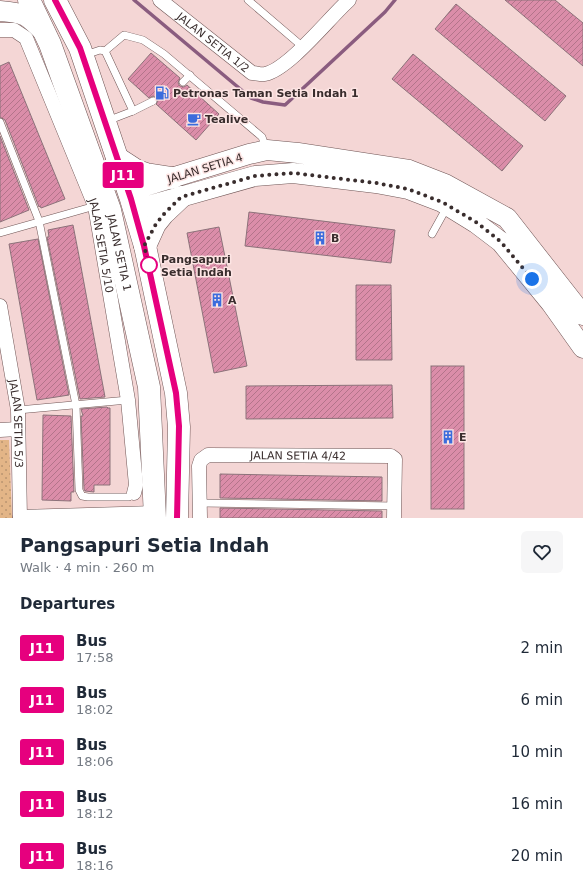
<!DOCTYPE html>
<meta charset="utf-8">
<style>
:root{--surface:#fff;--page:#f6f6f7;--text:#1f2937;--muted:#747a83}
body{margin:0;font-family:"DejaVu Sans",sans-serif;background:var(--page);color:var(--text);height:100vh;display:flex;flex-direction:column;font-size:15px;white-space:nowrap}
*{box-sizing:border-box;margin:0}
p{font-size:13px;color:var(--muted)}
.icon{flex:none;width:22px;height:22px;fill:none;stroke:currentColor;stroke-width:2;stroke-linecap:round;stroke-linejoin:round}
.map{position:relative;height:518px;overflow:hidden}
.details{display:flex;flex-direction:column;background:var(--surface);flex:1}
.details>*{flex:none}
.badge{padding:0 8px;border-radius:3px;font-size:14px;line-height:26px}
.you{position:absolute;width:20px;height:20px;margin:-10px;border:3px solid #fff;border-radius:50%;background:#1a73e8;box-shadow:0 0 0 6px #1a73e833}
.map>.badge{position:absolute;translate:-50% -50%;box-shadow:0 0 0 2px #fff}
h2{padding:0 20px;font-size:15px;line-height:36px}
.round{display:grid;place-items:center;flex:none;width:42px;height:42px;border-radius:6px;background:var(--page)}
.overview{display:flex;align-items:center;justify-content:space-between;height:68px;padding:0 20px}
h1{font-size:19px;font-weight:700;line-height:30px}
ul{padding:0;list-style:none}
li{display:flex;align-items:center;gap:12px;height:52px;padding:0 20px}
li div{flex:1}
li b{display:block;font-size:15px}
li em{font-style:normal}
li .badge{min-width:44px;font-weight:700;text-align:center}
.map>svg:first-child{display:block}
</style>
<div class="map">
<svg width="583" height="518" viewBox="0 0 583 518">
<defs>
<pattern id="park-dots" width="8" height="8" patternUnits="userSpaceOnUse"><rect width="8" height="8" fill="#e3b587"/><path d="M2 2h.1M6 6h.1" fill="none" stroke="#b9946f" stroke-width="1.8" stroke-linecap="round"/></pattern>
<pattern id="building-hatch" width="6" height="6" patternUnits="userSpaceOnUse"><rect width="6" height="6" fill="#db8da9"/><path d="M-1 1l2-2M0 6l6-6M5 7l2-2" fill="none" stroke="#b3748a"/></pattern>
</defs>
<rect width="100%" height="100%" fill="#f4d6d5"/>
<path fill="url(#park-dots)" d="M0 440H9L12 518H0Z"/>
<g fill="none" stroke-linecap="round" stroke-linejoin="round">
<path stroke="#8a5c7f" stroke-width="3.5" d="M134 0 251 98 263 102 285 105 385 12 395 0"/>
</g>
<g fill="url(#building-hatch)" stroke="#8c727a">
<path d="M505 0H555L583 23V66Z"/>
<path d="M456 4 566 96 545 121 435 29Z"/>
<path d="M151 53 180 78 178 83 180 86 184 87 187 85 219 114 196 140 156 104 158 101 156 97 153 96 149 98 128 79Z"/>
<path d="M413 54 523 146 502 171 392 79Z"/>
<path d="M9 62 65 199 41 208 40 206 39 207 5 120 0 117V66Z"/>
<path d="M0 136 29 210 0 222Z"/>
<path d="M249 212 395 230 391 263 245 246Z"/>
<path d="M73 225 79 256 105 397 80 399 47 237H49L48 230Z"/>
<path d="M219 227 247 366 214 373 187 233Z"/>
<path d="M38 239 69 395 37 400 9 244Z"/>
<path d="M356 285H391L392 360H356Z"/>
<rect x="431" y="366" width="33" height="143"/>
<path d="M392 385 393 418 246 419V386Z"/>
<path d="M107 407 108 408H110V485H94V492L85 491 84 489 81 416H83L81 409Z"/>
<path d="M43 415 71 416 74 492H71V501L42 500Z"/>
<path d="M220 474 382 477V501L220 498Z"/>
<path d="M220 508 382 511V518H220Z"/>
</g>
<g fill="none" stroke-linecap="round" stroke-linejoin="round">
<g stroke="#6f5555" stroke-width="8">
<g id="lane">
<path d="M248 0 303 47"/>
<path d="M105 51 124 35 143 40 164 54 262 137 266 148"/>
<path d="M85 55 100 50 105 51 133 111 107 121"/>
<path d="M183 82 190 75"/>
<path d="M133 111 153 101"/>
<path d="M0 122 39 221 76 405 79 490 82 496 88 497H129L134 493"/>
<path d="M0 233 95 206"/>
<path d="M432 234 447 207"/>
<path d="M18 410 128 400"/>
<path d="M200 503 395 506"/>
</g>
</g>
<g stroke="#6f5555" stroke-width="15">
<g id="street">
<path id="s1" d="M160 0 252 73C256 73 261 75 265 74 289 69 329 18 349 0"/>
<path id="s2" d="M0 30H14L26 38 95 206 128 400 136 485 134 493"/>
<path id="s3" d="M0 306 18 410 20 518"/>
<path d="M0 430 18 429"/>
<path d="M20 517 155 513"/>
<path id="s4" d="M200 518 199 466 201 460 208 455 391 456 395 459 394 518"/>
</g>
</g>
<g stroke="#6f5555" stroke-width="21">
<g id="secondary">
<path d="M0 11C25 13 26 14 43 31"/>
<path d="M583 315 507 218 445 184 409 170 298 153 267 150 249 154 139 188 131 199 145 207 255 176 293 173 376 183 408 189 442 202 476 223 501 242 551 303 583 348"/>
</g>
</g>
<g stroke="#6f5555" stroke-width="23">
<g id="primary">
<path id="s5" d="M29 0 50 44 110 210 149 387 155 518"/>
<path d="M55 0 80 48 131 199 145 246 176 393 179 427 177 518"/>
<path d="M117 158 137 171 146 174 172 178"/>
<path d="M145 246 155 224 163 214 181 197"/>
</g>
</g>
<use href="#lane" stroke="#fff" stroke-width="7"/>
<use href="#street" stroke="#fff" stroke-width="14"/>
<use href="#secondary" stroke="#fff" stroke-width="20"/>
<use href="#primary" stroke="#fff" stroke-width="22"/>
</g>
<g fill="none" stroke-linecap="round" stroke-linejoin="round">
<g stroke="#fff" stroke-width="9">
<path id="line" d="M55 0 80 48 131 199 144 246 176 393 179 426 177 518"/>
</g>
<use href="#line" stroke="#e6007e" stroke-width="6"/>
<path stroke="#392d2d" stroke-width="4" stroke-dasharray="0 7.2" d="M149 265 144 246 156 224 164 214 181 197 255 176 293 173 376 183 408 189 442 202 476 222 501 242 532 279"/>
</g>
<defs>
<g id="fuel-bare" transform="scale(1.08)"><path d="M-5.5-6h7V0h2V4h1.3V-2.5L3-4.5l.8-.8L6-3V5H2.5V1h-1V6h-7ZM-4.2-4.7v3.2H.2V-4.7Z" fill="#3b6cdc" stroke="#fde5e4" stroke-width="2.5" paint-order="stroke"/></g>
<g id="cafe-bare" transform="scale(1.08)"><path d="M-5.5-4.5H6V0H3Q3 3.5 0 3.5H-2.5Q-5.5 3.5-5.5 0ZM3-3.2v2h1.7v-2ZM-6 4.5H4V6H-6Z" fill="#3b6cdc" stroke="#fde5e4" stroke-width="2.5" paint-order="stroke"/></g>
<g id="building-bare" transform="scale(1.08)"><path d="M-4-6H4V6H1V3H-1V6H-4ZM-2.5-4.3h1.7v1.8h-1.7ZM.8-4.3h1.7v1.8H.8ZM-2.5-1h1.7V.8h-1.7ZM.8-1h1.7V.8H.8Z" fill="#3b6cdc" stroke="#fde5e4" stroke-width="2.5" paint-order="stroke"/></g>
</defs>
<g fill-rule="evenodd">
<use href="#fuel-bare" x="162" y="93"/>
<use href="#cafe-bare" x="194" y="119"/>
<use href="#building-bare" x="320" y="238"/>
<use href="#building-bare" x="217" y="300"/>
<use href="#building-bare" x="448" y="437"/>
</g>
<circle fill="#fff" stroke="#e6007e" stroke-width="2" cx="149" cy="265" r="8"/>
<g text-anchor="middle" stroke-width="3" stroke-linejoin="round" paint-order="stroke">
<g font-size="11" fill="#392d2d" stroke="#fde5e4">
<text dy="4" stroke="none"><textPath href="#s1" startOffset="68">JALAN SETIA 1/2</textPath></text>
<text transform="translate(205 168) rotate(-17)" y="4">JALAN SETIA 4</text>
<text dy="4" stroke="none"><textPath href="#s2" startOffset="250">JALAN SETIA 5/10</textPath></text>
<text dy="4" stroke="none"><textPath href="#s5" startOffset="269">JALAN SETIA 1</textPath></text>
<text dy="4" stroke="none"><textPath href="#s3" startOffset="119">JALAN SETIA 5/3</textPath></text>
<text dy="4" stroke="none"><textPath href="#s4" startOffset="157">JALAN SETIA 4/42</textPath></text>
</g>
<g font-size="11" font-weight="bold" fill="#392d2d" stroke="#fde5e4" text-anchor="start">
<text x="173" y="97">Petronas Taman Setia Indah 1</text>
<text x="205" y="123">Tealive</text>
<text x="331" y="242">B</text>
<text x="228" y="304">A</text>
<text x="459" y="441">E</text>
</g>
<g font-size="11" font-weight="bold" fill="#392d2d" stroke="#fde5e4" text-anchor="start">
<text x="161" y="263">Pangsapuri<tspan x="161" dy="13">Setia Indah</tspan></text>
</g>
</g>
</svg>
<div class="you" style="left:532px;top:279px"></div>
<b class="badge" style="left:123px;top:175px;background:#e6007e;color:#fff">J11</b>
</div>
<section class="details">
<div class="overview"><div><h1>Pangsapuri Setia Indah</h1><p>Walk · 4 min · 260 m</p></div><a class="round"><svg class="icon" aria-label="heart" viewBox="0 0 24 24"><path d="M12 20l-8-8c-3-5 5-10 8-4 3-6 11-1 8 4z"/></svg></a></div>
<h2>Departures</h2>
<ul>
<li><span class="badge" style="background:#e6007e;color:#fff">J11</span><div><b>Bus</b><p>17:58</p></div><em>2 min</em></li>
<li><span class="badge" style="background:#e6007e;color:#fff">J11</span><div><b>Bus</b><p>18:02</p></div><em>6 min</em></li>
<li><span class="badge" style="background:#e6007e;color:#fff">J11</span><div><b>Bus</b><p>18:06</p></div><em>10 min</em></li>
<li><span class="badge" style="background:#e6007e;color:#fff">J11</span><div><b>Bus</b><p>18:12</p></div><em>16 min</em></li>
<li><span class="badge" style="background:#e6007e;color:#fff">J11</span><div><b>Bus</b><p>18:16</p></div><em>20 min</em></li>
</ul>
</section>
